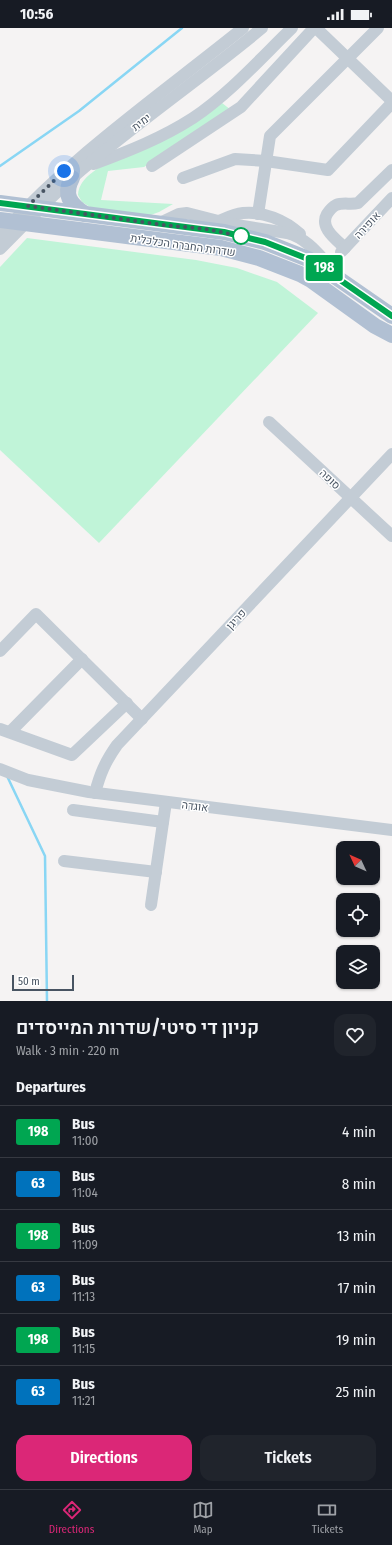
<!DOCTYPE html>
<meta charset="utf-8">
<style>
:root{--surface:#171b24;--page:#20242c;--text:#f1f3f6;--muted:#9ea1a6;--line:#363941;--accent:#db2777}
body{margin:0;font-family:"Fira Sans Condensed",Heebo,sans-serif;background:var(--page);color:var(--text);height:100vh;display:flex;flex-direction:column;font-size:15px;white-space:nowrap}
*{box-sizing:border-box;margin:0}
p{font-size:13px;color:var(--muted)}
.icon{flex:none;width:22px;height:22px;fill:none;stroke:currentColor;stroke-width:2;stroke-linecap:round;stroke-linejoin:round}
.map{position:relative;height:973px;overflow:hidden}
.side{display:flex;flex-direction:column;background:var(--surface);flex:1}
.side>*{flex:none}
.badge{padding:0 8px;border-radius:3px;font-size:14px;line-height:26px}
.needle{width:26px;rotate:314deg}
.controls{position:absolute;left:336px;top:813px;display:grid;gap:8px}
.controls a{display:grid;place-items:center;width:44px;height:44px;border-radius:8px;background:var(--surface);box-shadow:0 1px 3px #0004;font-size:20px}
.scale{position:absolute;left:12px;bottom:10px;width:62px;box-sizing:border-box;padding-left:4px;border:2px solid #485462;border-top:0;font-size:11px;line-height:14px;white-space:nowrap;color:#485462;-webkit-text-stroke:3px #fff;paint-order:stroke}
.you{position:absolute;width:20px;height:20px;margin:-10px;border:3px solid #fff;border-radius:50%;background:#1a73e8;box-shadow:0 0 0 6px #1a73e833}
.map>.badge{position:absolute;translate:-50% -50%;box-shadow:0 0 0 2px #fff}
h2{padding:0 16px;font-size:15px;line-height:36px}
.round{display:grid;place-items:center;flex:none;width:42px;height:42px;border-radius:12px;background:var(--page)}
.summary{display:flex;align-items:center;justify-content:space-between;height:68px;padding:0 16px}
h1{font-size:19px;font-weight:600;line-height:30px}
.primary-button{display:flex;gap:8px;margin-top:auto;padding:8px 16px}
.primary-button a{flex:1;height:46px;border-radius:12px;background:var(--accent);color:#fff;font-size:16px;font-weight:600;line-height:46px;text-align:center}
.primary-button a+a{background:var(--page);color:var(--text)}
ul{padding:0;list-style:none}
li{display:flex;align-items:center;gap:12px;height:52px;padding:0 16px;border-top:1px solid var(--line)}
li div{flex:1}
li b{display:block;font-size:15px}
li em{font-style:normal}
li .badge{min-width:44px;font-weight:700;text-align:center}
.status{display:flex;justify-content:space-between;align-items:center;height:28px;padding:0 20px;background:var(--surface);direction:ltr}
.status svg{height:11px;fill:currentColor}
.tab-bar{display:flex;justify-content:space-around;align-items:center;height:56px;border-top:1px solid var(--line);background:var(--surface);font-size:11px;color:var(--muted)}
.tab-bar a{display:grid;justify-items:center;gap:2px}
.tab-bar .current{color:var(--accent)}
.map>svg:first-child{display:block}
</style>
<div class="status"><b>10:56</b><svg viewBox="0 0 49 12"><path d="M0 12V9h3v3zM5 12V6h3v6zM10 12V3h3v9zM15 12V0h3v12zM26 1h20v11H26zM47 4h2v5h-2z"/></svg></div>
<div class="map">
<svg width="392" height="973" viewBox="0 0 392 973">
<rect width="100%" height="100%" fill="#f5f3f3"/>
<g fill="#c0f4d8">
<path d="M222 75 231 82 144 139 108 143 101 172 173 176 159 184 148 188 90 179 82 174 78 167C79 153 90 146 101 138Z"/>
<path d="M27 210 196 232 237 240 277 254 318 285 99 515 0 422V239Z"/>
</g>
<g fill="none" stroke-linecap="round" stroke-linejoin="round">
<g stroke="#89d6f4" stroke-width="2.5">
<path d="M0 138 79 83 182 0"/>
<path d="M7 748 45 828 47 973"/>
</g>
<g stroke="#c3ccd5" stroke-width="12">
<path d="M316 0 392 73"/>
<path d="M94 136C129 123 162 110 193 90 229 66 261 30 292 0"/>
<path d="M152 138 241 79 314 0"/>
<path d="M183 150 235 131 266 133 328 142 392 75"/>
<path d="M258 186 270 108 378 0"/>
<path d="M219 193C226 190 234 186 243 185 263 183 285 192 300 206"/>
<path d="M158 196 179 186 187 185 230 196 287 205C307 210 319 227 333 242"/>
<path d="M0 208C71 128 160 67 243 0"/>
<path d="M345 220C337 212 319 200 327 186 329 183 332 179 336 177 343 174 351 177 358 175L392 142"/>
<path d="M0 221C28 193 55 164 85 139 142 91 204 48 262 0"/>
<path d="M341 224 392 170"/>
<path d="M269 394 392 508"/>
<path d="M0 623 36 586 142 691"/>
<path d="M0 701 72 727 127 675"/>
<path d="M10 704 82 631"/>
<path d="M0 741 28 752 89 764 392 802"/>
<path d="M95 765C100 746 105 734 117 717L392 426"/>
<path d="M73 782 163 794"/>
<path d="M64 833 156 844"/>
<path d="M151 877 166 774"/>
</g>
<g stroke="#b1c0d3" stroke-width="16">
<path d="M72 150C63 167 70 176 85 186"/>
<path d="M0 175 224 204 265 214 308 231 320 238 392 288"/>
<path d="M0 192 221 220 259 230 300 246 311 252 375 298 392 307"/>
</g>
</g>
<g fill="none" stroke-linecap="round" stroke-linejoin="round">
<g stroke="#fff" stroke-width="9">
<path id="line" d="M0 175 224 204 265 214 308 231 320 238 392 288"/>
</g>
<use href="#line" stroke="#00a651" stroke-width="6"/>
<path stroke="#485462" stroke-width="4" stroke-dasharray="0 7.2" d="M64 143 28 178 163 197 206 201 245 209 241 208"/>
</g>
<circle fill="#fff" stroke="#00a651" stroke-width="2" cx="241" cy="208" r="8"/>
<g text-anchor="middle" stroke-width="3" stroke-linejoin="round" paint-order="stroke">
<g font-size="11" fill="#485462" stroke="#fff">
<text transform="translate(141 94) rotate(-38)" y="4">ימית</text>
<text transform="translate(367 197) rotate(-47)" y="4">אופירה</text>
<text transform="translate(183 217) rotate(8)" y="4">שדרות החברה הכלכלית</text>
<text transform="translate(330 451) rotate(43)" y="4">סופה</text>
<text transform="translate(236 591) rotate(-47)" y="4">פריגן</text>
<text transform="translate(195 778) rotate(7)" y="4">אוגדה</text>
</g>
</g>
</svg>
<div class="controls">
<a><svg class="needle" viewBox="-14 -14 28 28"><path d="M0-13l5 13h-10z" fill="#e53935"/><path d="M0 13l5-13h-10z" fill="#9ea1a6"/></svg></a>
<a><svg class="icon" aria-label="locate" viewBox="0 0 24 24"><circle cx="12" cy="12" r="6"/><path d="M12 2v4M12 18v4M2 12h4M18 12h4"/></svg></a>
<a><svg class="icon" aria-label="layers" viewBox="0 0 24 24"><path d="M12 4l9 5-9 5-9-5zM3 14l9 5 9-5"/></svg></a>
</div>
<div class="scale">50 m</div>
<div class="you" style="left:64px;top:143px"></div>
<b class="badge" style="left:324px;top:240px;background:#00a651;color:#fff">198</b>
</div>
<section class="side">
<div class="summary"><div><h1>קניון די סיטי/שדרות המייסדים</h1><p>Walk · 3 min · 220 m</p></div><a class="round"><svg class="icon" aria-label="heart" viewBox="0 0 24 24"><path d="M12 20l-8-8c-3-5 5-10 8-4 3-6 11-1 8 4z"/></svg></a></div>
<h2>Departures</h2>
<ul>
<li><span class="badge" style="background:#00a651;color:#fff">198</span><div><b>Bus</b><p>11:00</p></div><em>4 min</em></li>
<li><span class="badge" style="background:#0072bc;color:#fff">63</span><div><b>Bus</b><p>11:04</p></div><em>8 min</em></li>
<li><span class="badge" style="background:#00a651;color:#fff">198</span><div><b>Bus</b><p>11:09</p></div><em>13 min</em></li>
<li><span class="badge" style="background:#0072bc;color:#fff">63</span><div><b>Bus</b><p>11:13</p></div><em>17 min</em></li>
<li><span class="badge" style="background:#00a651;color:#fff">198</span><div><b>Bus</b><p>11:15</p></div><em>19 min</em></li>
<li><span class="badge" style="background:#0072bc;color:#fff">63</span><div><b>Bus</b><p>11:21</p></div><em>25 min</em></li>
</ul>
<div class="primary-button"><a>Directions</a><a>Tickets</a></div>
</section>
<nav class="tab-bar">
<a class="current"><svg class="icon" aria-label="directions" viewBox="0 0 24 24"><path d="M12 3l9 9-9 9-9-9zM9 14v-3h6M13 9l2 2-2 2"/></svg>Directions</a>
<a><svg class="icon" aria-label="map" viewBox="0 0 24 24"><path d="M3 6l6-2 6 2 6-2v14l-6 2-6-2-6 2zM9 4v14M15 6v14"/></svg>Map</a>
<a><svg class="icon" aria-label="tickets" viewBox="0 0 24 24"><path d="M3 7h18v10H3zM15 7v10"/></svg>Tickets</a>
</nav>
